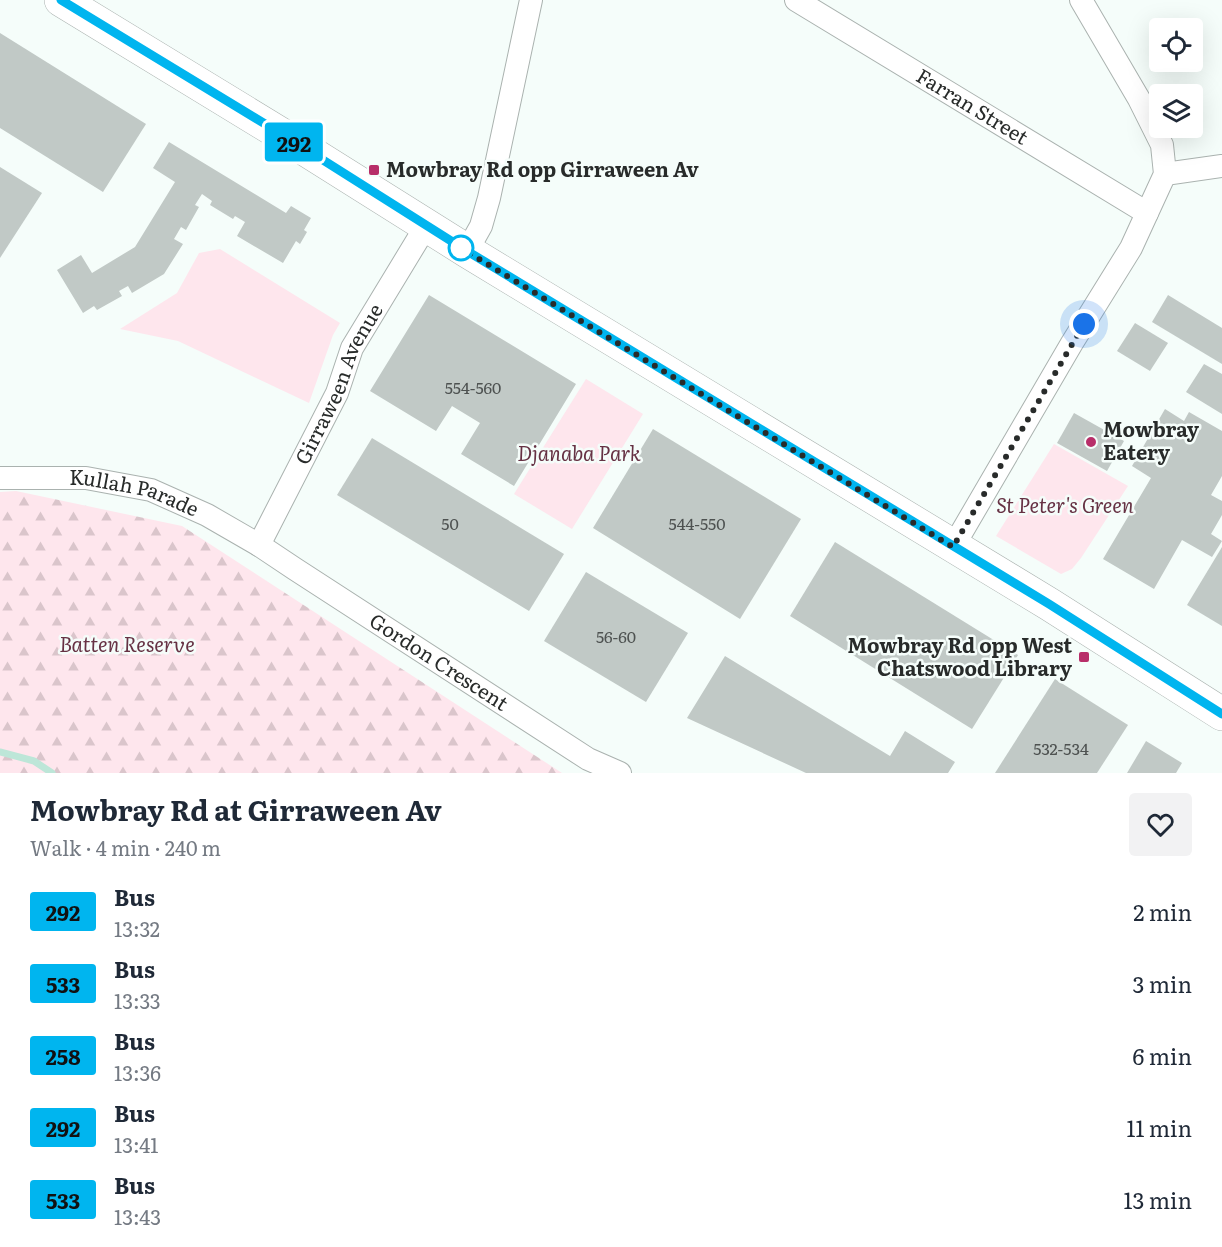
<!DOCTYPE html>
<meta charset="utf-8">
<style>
:root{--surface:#fff;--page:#f2f2f3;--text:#1f2937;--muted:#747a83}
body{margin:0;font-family:Literata,serif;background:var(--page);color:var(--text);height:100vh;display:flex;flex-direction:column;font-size:22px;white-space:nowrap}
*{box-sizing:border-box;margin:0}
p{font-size:20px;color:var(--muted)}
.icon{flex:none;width:33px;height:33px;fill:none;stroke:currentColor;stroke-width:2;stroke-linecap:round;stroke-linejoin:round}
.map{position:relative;height:773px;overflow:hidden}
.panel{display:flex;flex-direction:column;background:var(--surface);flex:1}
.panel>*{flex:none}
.badge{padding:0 12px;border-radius:4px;font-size:21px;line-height:39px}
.tools{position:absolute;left:1149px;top:18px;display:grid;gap:12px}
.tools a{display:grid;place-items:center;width:54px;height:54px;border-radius:6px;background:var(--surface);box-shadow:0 6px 24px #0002;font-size:30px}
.you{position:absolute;width:30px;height:30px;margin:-15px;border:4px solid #fff;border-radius:50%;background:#1a73e8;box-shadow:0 0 0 9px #1a73e833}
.map>.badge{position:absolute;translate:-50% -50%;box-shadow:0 0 0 3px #fff}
.round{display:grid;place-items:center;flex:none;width:63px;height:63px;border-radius:6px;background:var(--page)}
.overview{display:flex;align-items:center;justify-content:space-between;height:102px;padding:0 30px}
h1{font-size:28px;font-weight:700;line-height:45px}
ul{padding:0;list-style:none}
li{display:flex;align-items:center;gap:18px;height:72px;padding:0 30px}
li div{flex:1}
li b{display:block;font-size:22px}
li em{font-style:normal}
li .badge{min-width:66px;font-weight:700;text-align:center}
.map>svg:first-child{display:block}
</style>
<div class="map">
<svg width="1222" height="773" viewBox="0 0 1222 773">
<defs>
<pattern id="forest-firs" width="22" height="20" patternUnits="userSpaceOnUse" patternTransform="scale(1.5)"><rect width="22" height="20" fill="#fee6ed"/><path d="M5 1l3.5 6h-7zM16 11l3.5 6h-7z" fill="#dac5cb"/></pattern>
</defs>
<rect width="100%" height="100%" fill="#f5fdfa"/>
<g fill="#fee6ed">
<path d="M220 249 340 323 333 335 309 403 178 341 120 329 177 293 199 253Z"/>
<path d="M586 379 643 414 572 529 514 494Z"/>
<path d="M1054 444 1128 486 1081 558 1072 569 1061 574 996 536Z"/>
</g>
<path fill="url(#forest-firs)" d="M16 491 182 526 562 773H0V492Z"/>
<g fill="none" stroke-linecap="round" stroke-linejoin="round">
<path stroke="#bde6d8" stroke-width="7" d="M0 752 34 761 52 773"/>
</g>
<g fill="#c1c9c6">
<path d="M0 33 146 124 103 192 0 128Z"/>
<path d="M169 142 286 213 291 206 311 218 304 230 307 232 300 244 296 241 283 263 237 236 245 222 235 216 233 219 210 205 212 201 202 194 195 205 199 207 186 230 181 227 174 239 183 244 164 274 132 293 128 286 119 291 122 296 97 310 94 306 83 313 57 270 81 255 92 273 135 247 175 182 153 168Z"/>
<path d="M0 167 42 193 0 258Z"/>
<path d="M429 295 576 384 514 486 461 454 480 423 452 406 436 431 370 391Z"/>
<path d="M1168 295 1222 328V364L1152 322Z"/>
<path d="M1135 323 1168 343 1150 371 1117 351Z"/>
<path d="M1204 364 1222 374V414L1186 392Z"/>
<path d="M1165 409 1184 421 1189 412 1222 431V476L1211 495 1222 501V515L1211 534 1222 541 1212 557 1182 540 1154 589 1103 559 1151 478 1132 466Z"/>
<path d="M1074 413 1124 441 1107 471 1057 443Z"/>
<path d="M653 429 801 519 740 619 593 528Z"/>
<path d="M372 438 564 554 529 611 337 495Z"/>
<path d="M835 542 1018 655 972 729 790 616Z"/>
<path d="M1222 547V626L1187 605Z"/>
<path d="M586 572 688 633 646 702 544 641Z"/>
<path d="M725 656 890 756 905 731 955 762 948 773H806L687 718Z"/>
<path d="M1055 679 1128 725 1097 773H995Z"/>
<path d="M1146 741 1182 763 1176 773H1127Z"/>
</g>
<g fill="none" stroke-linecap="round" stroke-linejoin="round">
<g stroke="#aab2af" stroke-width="24">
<g id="street">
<path id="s1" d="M796 0 1147 213"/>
<path d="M1165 174 1222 166"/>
<path d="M467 251 481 226 489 198 531 0"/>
<path id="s2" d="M0 478H86L151 490 207 515 259 545 295 569 588 759 620 773"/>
<path id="s3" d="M259 545 337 393 352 348 426 226"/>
<path d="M953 547 1072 343 1131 248 1165 174 1162 145 1139 99 1081 0"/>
</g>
</g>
<g stroke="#aab2af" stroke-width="34">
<path id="secondary" d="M61 0 284 136 467 251 1049 604 1222 714"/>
</g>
<use href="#street" stroke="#fff" stroke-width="22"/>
<use href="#secondary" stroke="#fff" stroke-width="33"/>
</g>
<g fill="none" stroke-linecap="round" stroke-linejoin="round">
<g stroke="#fff" stroke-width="14">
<path id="line" d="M61 0 285 136 467 251 1049 604 1222 714"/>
</g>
<use href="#line" stroke="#00b5ef" stroke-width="9"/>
<path stroke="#282b2a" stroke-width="6" stroke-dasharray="0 10.8" d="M461 248 953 547 1084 324"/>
</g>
<g fill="#b82e69" stroke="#f5fdfa" stroke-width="2">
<rect x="368" y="164" width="12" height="12" rx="3"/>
<circle cx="1091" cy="442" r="6"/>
<rect x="1078" y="651" width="12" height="12" rx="3"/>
</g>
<circle fill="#fff" stroke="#00b5ef" stroke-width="3" cx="461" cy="248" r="12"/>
<g text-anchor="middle" stroke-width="5" stroke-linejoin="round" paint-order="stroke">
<g font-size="16" fill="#4e5251">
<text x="473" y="394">554-560</text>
<text x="450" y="530">50</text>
<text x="697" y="530">544-550</text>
<text x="616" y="643">56-60</text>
<text x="1061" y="755">532-534</text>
</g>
<g font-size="20" fill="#282b2a" stroke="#f5fdfa">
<text dy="7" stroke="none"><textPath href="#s1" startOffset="206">Farran Street</textPath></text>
<text dy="7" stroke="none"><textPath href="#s3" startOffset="180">Girraween Avenue</textPath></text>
<text dy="7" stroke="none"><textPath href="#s2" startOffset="136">Kullah Parade</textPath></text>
<text dy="7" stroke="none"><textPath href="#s2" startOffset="488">Gordon Crescent</textPath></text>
</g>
<g font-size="20" font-weight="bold" fill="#282b2a" stroke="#f5fdfa" text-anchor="start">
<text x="386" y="177">Mowbray Rd opp Girraween Av</text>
<text x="1103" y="437">Mowbray<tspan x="1103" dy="23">Eatery</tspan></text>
<text x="1072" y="653" text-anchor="end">Mowbray Rd opp West<tspan x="1072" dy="23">Chatswood Library</tspan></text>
</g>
<g font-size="20" font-style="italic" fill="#663244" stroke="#f5fdfa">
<text x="579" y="461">Djanaba Park</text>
<text x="1065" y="513">St Peter's Green</text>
<text x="127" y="652">Batten Reserve</text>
</g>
</g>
</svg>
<div class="tools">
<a><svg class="icon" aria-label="locate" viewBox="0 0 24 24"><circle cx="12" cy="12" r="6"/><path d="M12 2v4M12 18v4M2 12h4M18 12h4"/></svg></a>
<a><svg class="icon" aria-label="layers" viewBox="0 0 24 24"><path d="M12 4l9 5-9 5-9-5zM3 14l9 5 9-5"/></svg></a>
</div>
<div class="you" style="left:1084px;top:324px"></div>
<b class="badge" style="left:294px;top:142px;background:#00b5ef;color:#111">292</b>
</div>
<section class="panel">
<div class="overview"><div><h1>Mowbray Rd at Girraween Av</h1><p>Walk · 4 min · 240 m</p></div><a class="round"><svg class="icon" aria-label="heart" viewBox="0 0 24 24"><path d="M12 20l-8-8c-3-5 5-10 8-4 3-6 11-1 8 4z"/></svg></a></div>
<ul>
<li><span class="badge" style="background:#00b5ef;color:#111">292</span><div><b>Bus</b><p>13:32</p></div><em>2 min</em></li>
<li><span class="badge" style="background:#00b5ef;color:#111">533</span><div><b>Bus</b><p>13:33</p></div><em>3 min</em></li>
<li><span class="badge" style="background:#00b5ef;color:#111">258</span><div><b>Bus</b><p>13:36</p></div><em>6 min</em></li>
<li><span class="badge" style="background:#00b5ef;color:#111">292</span><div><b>Bus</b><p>13:41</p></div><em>11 min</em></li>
<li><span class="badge" style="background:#00b5ef;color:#111">533</span><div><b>Bus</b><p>13:43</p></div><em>13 min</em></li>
</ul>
</section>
